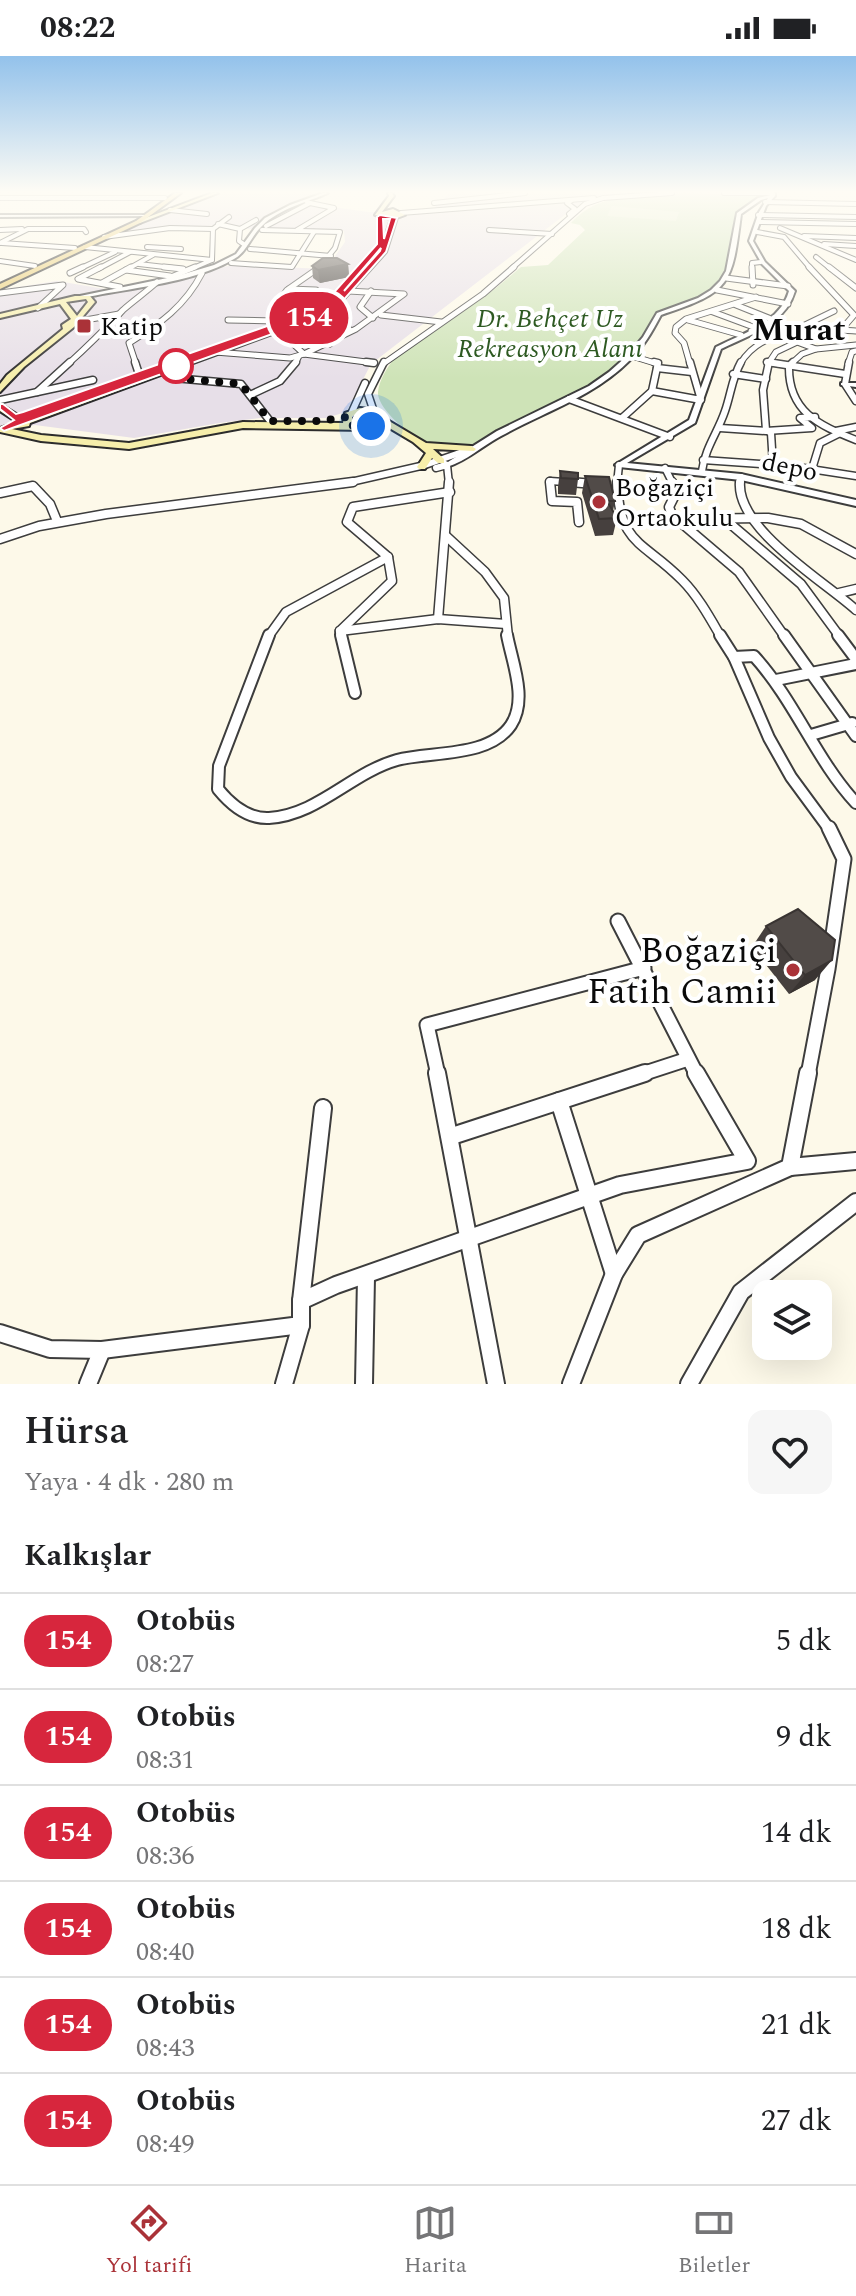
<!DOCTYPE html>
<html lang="tr">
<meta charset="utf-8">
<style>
:root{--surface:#fff;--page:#f6f6f6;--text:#202124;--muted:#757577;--line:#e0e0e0;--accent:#aa3238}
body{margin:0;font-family:Spectral,serif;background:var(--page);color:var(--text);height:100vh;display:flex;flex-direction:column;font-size:30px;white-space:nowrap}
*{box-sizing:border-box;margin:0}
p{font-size:26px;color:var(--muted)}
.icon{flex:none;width:44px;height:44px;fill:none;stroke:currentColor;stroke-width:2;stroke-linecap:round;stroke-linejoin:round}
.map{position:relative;height:1328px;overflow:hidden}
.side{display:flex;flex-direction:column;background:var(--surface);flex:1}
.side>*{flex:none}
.badge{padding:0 16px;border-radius:26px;font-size:28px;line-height:52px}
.controls{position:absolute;left:752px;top:1224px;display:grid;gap:16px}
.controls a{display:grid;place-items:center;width:80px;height:80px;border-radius:16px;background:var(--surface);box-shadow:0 8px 32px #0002;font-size:40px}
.you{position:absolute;width:40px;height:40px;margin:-20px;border:6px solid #fff;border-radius:50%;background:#1a73e8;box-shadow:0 0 0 12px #1a73e833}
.map>.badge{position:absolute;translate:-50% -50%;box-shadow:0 0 0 4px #fff}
h2{padding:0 24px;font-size:30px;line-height:72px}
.round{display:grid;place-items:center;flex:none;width:84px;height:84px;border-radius:16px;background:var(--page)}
.headline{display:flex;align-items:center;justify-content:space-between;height:136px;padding:0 24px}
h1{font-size:38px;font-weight:600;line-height:60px}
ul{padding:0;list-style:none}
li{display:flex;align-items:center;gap:24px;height:96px;padding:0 24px;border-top:2px solid var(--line)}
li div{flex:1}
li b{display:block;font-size:30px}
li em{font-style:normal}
li .badge{min-width:88px;font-weight:700;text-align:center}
.status{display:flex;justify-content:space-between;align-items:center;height:56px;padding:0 40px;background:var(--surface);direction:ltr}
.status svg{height:22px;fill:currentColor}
.tabs{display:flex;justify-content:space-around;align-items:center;height:112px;border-top:2px solid var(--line);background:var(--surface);font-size:22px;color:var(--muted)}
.tabs a{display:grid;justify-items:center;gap:4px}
.tabs .active{color:var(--accent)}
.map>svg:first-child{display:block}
</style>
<div class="status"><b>08:22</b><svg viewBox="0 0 49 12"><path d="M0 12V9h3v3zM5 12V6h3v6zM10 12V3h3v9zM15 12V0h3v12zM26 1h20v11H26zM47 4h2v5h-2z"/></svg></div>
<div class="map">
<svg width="856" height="1328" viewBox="0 0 856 1328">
<rect width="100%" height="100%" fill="#fdf9e9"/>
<path fill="#e7dfe8" d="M218 137H320L298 146 368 156H430L450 137H640L591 141 571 154 371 308 346 356 326 362H260L219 367 134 382 35 369 0 375V234L57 225 117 235 183 222 231 209 326 213 345 186 344 175 249 173 227 168 111 180Z"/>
<path fill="#cee3b7" d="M684 137 768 139C712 150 747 203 720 230 703 247 678 247 657 256L641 285 596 328 473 391C463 395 452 396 442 394 424 391 377 356 378 336 379 325 387 311 395 302L496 232 521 211 548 209 585 174 580 169 571 167C599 135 644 140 684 137Z"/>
<path fill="#dfebc8" d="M612 150 679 156 676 165 607 160Z"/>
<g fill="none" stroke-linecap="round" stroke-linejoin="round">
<g stroke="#3d3d3d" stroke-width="6">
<g id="minor-far6">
<path d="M724 137H772"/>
<path d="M0 142H165"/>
<path d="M765 146 856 148"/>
<path d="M434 147 525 137"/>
<path d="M170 154 207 158"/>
<path d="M401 157 594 142"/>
<path d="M569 158 575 153 567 147 572 144"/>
<path d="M758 159 856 161"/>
<path d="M758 166 856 168"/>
<path d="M218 168 240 173 239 185 245 189"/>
<path d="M266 170 310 147 307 146"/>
<path d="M780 172 856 204"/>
<path d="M240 173 256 164"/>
<path d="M0 174 22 173"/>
<path d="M262 174 340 176 335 192 318 213"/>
<path d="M297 174 334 152 310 147"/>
<path d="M489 174 552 178"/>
<path d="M757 176 784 181 811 213"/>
<path d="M804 180 856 182"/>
<path d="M104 181 170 172 213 173"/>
<path d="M0 187 28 173H84L86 176"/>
<path d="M2 187 75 192"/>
<path d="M824 188 856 190"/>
<path d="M85 191 212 204 191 213"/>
<path d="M147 191 181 193"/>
<path d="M250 193 331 200"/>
<path d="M816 201 831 213"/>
<path d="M212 204 213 173 229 161"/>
<path d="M0 205 35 210"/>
<path d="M231 207 292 211 314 176"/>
<path d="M139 208 182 213"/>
<path d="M79 213 115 196"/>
<path d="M98 213 130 196"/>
<path d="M128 213 153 199"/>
<path d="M511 213 585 148 603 142 672 137"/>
<path d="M752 213V207L761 206"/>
</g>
</g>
<g stroke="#3d3d3d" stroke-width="7">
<g id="minor-far5">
<path d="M101 211 78 223 120 231"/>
<path d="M164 211 183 213"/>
<path d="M752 211 753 229"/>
<path d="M809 211 854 259 841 274"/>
<path d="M829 211 856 232"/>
<path d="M126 214 170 220"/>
<path d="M70 217 83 211"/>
<path d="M171 221 195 211"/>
<path d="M726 222 788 230"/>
<path d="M102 227 131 211"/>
<path d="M289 233 316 234 301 253V261"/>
<path d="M717 234 788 248"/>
<path d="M371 235 360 251 373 262"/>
<path d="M0 237 63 229 38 252"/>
<path d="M736 249 799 274 751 275"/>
<path d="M330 255 350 274"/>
<path d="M713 256 756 272"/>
<path d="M381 259 441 266"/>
<path d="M228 264 275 265"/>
<path d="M304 264 330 288"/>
<path d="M688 264 741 279"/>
<path d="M80 265 119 258"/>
<path d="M279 269 271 257 287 234 320 211"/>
<path d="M801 271 834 255"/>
<path d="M278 274 304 298 356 273 404 238 348 235"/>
<path d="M781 280 816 293 802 298 791 308"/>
<path d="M816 293 856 289"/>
<path d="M215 296 290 302 304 298 374 307"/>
<path d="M632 300 658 308"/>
<path d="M767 306 780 308"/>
<path d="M68 308C87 291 105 273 123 254 133 245 146 236 157 226"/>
<path d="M136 308 129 287C160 268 185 250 202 217"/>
<path d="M295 308 299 300"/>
<path d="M383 308 483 238 514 211"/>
<path d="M690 308 684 287 675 277 676 271 686 263 756 241"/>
<path d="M740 308C763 269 817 273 856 275"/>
<path d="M768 308 776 296 797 286"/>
<path d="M848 308 852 296 856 295"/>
</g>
</g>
<g stroke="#3d3d3d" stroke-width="9">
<g id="minor-far4">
<path d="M135 306 139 318"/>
<path d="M366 306 374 307"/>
<path d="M767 306 845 318"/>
<path d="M769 306 763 334 766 374 771 377 773 409"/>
<path d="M793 306 789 310C788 355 818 369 856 384"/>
<path d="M849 306 845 328 856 345"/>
<path d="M657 312 692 316"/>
<path d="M161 315 174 322 241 328 270 365"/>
<path d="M733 318 766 323"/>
<path d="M652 335 701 344 690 306"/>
<path d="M37 336 70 306"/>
<path d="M250 339 280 325 296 306"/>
<path d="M569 343 670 381"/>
<path d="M0 344 93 324"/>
<path d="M374 356 368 338 384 306"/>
<path d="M351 358 365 327"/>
<path d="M622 362 652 335 658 307 654 306"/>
<path d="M720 372 766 375 812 372 800 362 815 361"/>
<path d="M836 375 856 371"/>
<path d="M703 404 791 410 856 420"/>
<path d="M436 412 447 409 449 428"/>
<path d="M665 412 673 428"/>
<path d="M812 413 820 387 840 377"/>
<path d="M702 415C705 392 718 376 725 355 731 338 732 322 741 306"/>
<path d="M342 428 425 409 471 393"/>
<path d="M550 428V425L594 428"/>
<path d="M617 428 619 409"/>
<path d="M740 428 741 421"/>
</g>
</g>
<g stroke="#3d3d3d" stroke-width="11">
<g id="minor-far3">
<path d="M550 426 552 445 577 446 579 466"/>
<path d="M570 426 594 428"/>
<path d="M617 426C619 490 644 485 682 524 698 540 710 562 721 581"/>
<path d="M672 426 674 441 669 451 672 459 739 516 785 581"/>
<path d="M740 426C736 473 824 525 856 554"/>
<path d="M0 437 33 430 50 448 57 465"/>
<path d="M675 463 768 462 801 468 856 498"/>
<path d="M727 465 801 528 840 581"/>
<path d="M446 480 485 516 504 542 508 581"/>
<path d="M0 483 39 470 106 458 353 426"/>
<path d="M839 537 856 533"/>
<path d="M438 563 449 426"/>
<path d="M340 575 438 563 506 568"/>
<path d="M340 575 392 525 388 501"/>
<path d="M340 575 341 581"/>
<path d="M268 581 286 556 388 501 347 466 353 451 450 436"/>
</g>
</g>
<g stroke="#3d3d3d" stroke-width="14">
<g id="minor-far2">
<path d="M269 579 219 710 218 733C231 749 248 763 269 762 318 759 351 717 397 704 431 695 489 702 511 669 528 643 512 606 507 579"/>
<path d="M341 579 355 637"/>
<path d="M720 579 734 601 769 682 791 721 830 774"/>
<path d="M784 579 856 680"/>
<path d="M838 579 856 603"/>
<path d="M734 601 754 600C795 645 816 704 856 747"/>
<path d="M776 624 856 608"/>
<path d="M811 679 852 667"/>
</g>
</g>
<g stroke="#3d3d3d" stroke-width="17">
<g id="minor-far1">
<path d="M618 865 697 1019"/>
<path d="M438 1019 427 969 644 912"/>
<path d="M639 1019 688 1003"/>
<path d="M808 1019 828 913 844 803 829 772"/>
</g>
</g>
<g stroke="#3d3d3d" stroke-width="20">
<g id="minor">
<path d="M437 1017 496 1328"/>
<path d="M559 1045 614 1218"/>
<path d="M452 1080 645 1017"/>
<path d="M790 1111 856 1105"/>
<path d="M301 1245 323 1052"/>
<path d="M0 1277 50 1293 102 1294 301 1269V1245L336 1229 620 1129 747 1105 696 1017"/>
<path d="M88 1328 102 1294"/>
<path d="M284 1328 301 1269"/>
<path d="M364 1328 366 1221"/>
<path d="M571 1328 614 1218 638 1179 790 1111 808 1017"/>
<path d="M689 1328 741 1236 856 1146"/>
</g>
</g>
<g stroke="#3d3d3d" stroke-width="4">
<g id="tertiary">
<path d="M323 137H328C306 147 280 152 262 170 251 180 247 196 234 203 192 228 126 232 78 243L75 241 177 220 214 209 236 198 255 172 265 162 290 149Z"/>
<path d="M771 137H775V140L766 150 753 185 765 206 795 235C785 269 749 279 721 293L695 367 627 407 741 418 856 444V450L741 424 619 411 615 409 689 364 716 291C743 277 780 267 789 235L762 208 749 185 759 156 768 142 761 144 741 158C732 229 731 236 661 259 652 276 643 292 629 305 593 341 544 356 501 380 482 390 467 405 447 411L437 405 441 403 448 406 451 404 497 375 589 330 609 316 627 300 643 281 657 257 698 242 711 234 720 225 726 215 737 157 758 142 771 139Z"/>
<path d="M0 159H145L147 160 0 161Z"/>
<path d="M841 327H856V331L841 329Z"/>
</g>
</g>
<g stroke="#2c2c2c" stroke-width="4">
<g id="secondary">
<path d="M212 137H218L140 167 135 166Z"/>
<path d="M388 137H392L394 140 382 156 393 153 405 159 397 162 386 196 332 256 30 367 29 370 12 373 41 379 129 387 243 366 343 367 345 357 360 352 377 354 384 362 426 387 471 390 476 393 474 395 433 393 444 403V407H438L432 402 425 413H419L417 411 426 397 413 386 381 367 366 374 243 372 129 393 41 385 0 376V372L17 366 0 355V348L24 363 328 254 380 196 391 163 375 159 389 140ZM361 358H371L376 363 365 368 352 365V360Z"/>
<path d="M75 240H90L95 246 74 271 24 311 0 336V328L7 319 63 273 62 269 71 263 60 248 0 262V258ZM86 243 88 246 77 260 66 246Z"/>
</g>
</g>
<g stroke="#1b1b1b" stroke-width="4">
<path id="primary" d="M175 137H181L140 167 0 233V228L136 165Z"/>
</g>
<use href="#minor-far6" stroke="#fff" stroke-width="4"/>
<use href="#minor-far5" stroke="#fff" stroke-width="5"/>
<use href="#minor-far4" stroke="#fff" stroke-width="6"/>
<use href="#minor-far3" stroke="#fff" stroke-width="8"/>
<use href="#minor-far2" stroke="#fff" stroke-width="10"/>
<use href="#minor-far1" stroke="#fff" stroke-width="13"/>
<use href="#minor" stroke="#fff" stroke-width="16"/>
<use href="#tertiary" fill="#fff" fill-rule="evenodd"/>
<use href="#secondary" fill="#f6eeab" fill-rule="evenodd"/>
<use href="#primary" fill="#eacb6c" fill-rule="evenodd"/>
</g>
<g fill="#46403e">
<path d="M348 208 349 221 320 227 313 222 312 210Z"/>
<path d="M560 415 578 423 576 439 558 438V431Z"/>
<path d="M585 420 615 445 613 455 617 462 613 479 595 480 582 437Z"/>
<path d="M766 870 815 924 789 938 752 891Z"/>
</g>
<g fill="#393432">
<path d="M348 208 349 221 320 227 318 214Z"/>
<path d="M832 904 815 924 789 938 805 919Z"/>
</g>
<g fill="#514b48" stroke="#393432" stroke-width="2">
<path d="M323 202H337L348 208 318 214 312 210Z"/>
<path d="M560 415 578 417V423L561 422Z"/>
<path d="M585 420 609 421 615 445H607L617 462 599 463Z"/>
<path d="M798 853 835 884 832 904 805 919 766 870Z"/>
</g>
<linearGradient id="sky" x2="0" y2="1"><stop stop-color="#93c2eb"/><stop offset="0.42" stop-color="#fefcf5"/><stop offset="1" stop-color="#fefcf5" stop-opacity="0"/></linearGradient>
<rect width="856" height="323" fill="url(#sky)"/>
<path fill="#d7263d" stroke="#fff" stroke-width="2" fill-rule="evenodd" d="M380 159 397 162 386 196 333 256 4 375 0 372 14 364 0 353V348H3L16 358 23 356 321 251 377 188V161ZM383 163H390L384 183ZM381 192 380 195 344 235Z"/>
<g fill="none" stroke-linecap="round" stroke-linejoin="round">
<path stroke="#0a0a0a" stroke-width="8" stroke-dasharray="0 14.4" d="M176 310 174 322 241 328 270 365H322L347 361V367L354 370H371"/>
</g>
<g fill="#aa3238" stroke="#fff" stroke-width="3">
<rect x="76" y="262" width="16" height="16" rx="4"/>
<circle cx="599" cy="446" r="8"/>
<circle cx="793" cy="914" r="8"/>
</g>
<circle fill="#fff" stroke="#d7263d" stroke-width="4" cx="176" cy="310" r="16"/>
<g text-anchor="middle" stroke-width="8" stroke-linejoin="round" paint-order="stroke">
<g font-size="26" font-style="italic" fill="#2e5a22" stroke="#fff">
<text x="550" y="271">Dr. Behçet Uz<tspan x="550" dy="30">Rekreasyon Alanı</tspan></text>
</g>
<g font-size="26" fill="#0a0a0a" stroke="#fff" text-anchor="start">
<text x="100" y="279">Katip</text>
<text x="615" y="440">Boğaziçi<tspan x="615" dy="30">Ortaokulu</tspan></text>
</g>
<g font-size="26" fill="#0a0a0a" stroke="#fff">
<text transform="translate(790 410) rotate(12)" y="9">depo</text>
</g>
<g font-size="32" font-weight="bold" fill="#0a0a0a" stroke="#fff">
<text x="799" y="284">Murat</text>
</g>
<g font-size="36" fill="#0a0a0a" stroke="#fff" text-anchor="end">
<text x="777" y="906">Boğaziçi<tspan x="777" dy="41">Fatih Camii</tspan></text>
</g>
</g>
</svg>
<div class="controls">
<a><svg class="icon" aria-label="layers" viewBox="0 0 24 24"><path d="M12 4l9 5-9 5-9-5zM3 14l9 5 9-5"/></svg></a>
</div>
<div class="you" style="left:371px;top:370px"></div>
<b class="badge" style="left:309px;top:262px;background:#d7263d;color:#fff">154</b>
</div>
<section class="side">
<div class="headline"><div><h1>Hürsa</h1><p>Yaya · 4 dk · 280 m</p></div><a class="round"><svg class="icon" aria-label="heart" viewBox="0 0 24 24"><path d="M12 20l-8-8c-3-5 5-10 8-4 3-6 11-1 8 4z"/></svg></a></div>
<h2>Kalkışlar</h2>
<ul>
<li><span class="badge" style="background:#d7263d;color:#fff">154</span><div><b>Otobüs</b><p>08:27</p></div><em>5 dk</em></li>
<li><span class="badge" style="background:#d7263d;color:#fff">154</span><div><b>Otobüs</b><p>08:31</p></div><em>9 dk</em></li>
<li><span class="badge" style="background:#d7263d;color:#fff">154</span><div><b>Otobüs</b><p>08:36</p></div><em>14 dk</em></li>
<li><span class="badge" style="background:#d7263d;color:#fff">154</span><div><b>Otobüs</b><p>08:40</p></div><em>18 dk</em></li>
<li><span class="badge" style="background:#d7263d;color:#fff">154</span><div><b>Otobüs</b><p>08:43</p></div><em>21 dk</em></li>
<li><span class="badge" style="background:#d7263d;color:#fff">154</span><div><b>Otobüs</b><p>08:49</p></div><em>27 dk</em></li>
</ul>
</section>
<nav class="tabs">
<a class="active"><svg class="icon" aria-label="directions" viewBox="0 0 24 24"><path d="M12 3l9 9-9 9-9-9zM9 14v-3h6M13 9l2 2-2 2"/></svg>Yol tarifi</a>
<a><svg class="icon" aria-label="map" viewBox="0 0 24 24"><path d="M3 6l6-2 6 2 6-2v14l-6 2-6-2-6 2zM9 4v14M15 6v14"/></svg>Harita</a>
<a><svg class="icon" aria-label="tickets" viewBox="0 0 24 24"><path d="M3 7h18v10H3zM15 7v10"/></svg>Biletler</a>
</nav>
